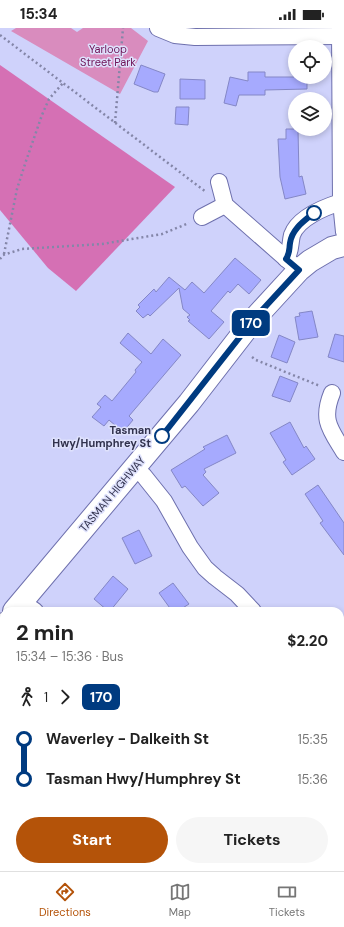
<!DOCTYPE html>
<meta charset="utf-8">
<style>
:root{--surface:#fff;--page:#f6f6f6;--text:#222;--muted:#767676;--line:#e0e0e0;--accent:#b45309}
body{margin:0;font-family:"DM Sans",sans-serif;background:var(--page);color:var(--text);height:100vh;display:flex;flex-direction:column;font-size:15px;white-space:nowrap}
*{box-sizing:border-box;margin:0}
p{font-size:13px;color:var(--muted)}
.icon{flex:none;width:22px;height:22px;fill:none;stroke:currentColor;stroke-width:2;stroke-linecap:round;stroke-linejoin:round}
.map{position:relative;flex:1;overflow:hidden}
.sheet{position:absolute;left:0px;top:579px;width:344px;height:264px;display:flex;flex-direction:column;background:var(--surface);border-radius:12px 12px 0 0;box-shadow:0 2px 6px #0003}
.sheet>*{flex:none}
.badge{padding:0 8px;border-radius:6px;font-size:14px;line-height:26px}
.controls{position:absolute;left:288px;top:12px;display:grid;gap:8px}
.controls a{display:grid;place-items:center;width:44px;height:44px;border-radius:50%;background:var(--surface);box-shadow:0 2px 6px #0003;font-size:20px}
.map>.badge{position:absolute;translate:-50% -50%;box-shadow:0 0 0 2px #fff}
.legs{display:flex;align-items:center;gap:6px;height:44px;padding:0 16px;font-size:13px}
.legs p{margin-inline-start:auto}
.overview{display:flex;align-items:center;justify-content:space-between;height:68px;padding:0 16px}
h1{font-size:22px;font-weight:700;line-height:30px}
.cta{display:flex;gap:8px;margin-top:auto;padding:8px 16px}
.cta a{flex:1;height:46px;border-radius:24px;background:var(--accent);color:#fff;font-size:16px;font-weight:700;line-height:46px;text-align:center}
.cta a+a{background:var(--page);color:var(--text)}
ul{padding:0 16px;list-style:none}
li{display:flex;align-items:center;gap:14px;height:40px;font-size:15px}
li i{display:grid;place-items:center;width:6px;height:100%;margin:0 5px;background:currentColor}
li i::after{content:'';width:10px;height:10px;margin:-5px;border:3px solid;border-radius:50%;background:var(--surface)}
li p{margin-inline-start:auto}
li:first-child i{background:linear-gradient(#0000 50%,currentColor 0)}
li:last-child i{background:linear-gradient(currentColor 50%,#0000 0)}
.status{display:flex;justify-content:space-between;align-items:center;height:28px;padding:0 20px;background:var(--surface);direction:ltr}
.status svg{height:11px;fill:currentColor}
.tab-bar{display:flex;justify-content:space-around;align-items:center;height:56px;border-top:1px solid var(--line);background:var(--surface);font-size:11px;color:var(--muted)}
.tab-bar a{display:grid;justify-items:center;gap:2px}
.tab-bar .active{color:var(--accent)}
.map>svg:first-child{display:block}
</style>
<div class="status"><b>15:34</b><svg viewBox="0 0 49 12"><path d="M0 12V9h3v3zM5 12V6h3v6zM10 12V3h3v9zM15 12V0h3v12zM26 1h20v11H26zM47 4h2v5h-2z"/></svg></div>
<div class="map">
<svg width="344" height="843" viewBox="0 0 344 843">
<rect width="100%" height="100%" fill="#cfd2fb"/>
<path fill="#d98cbe" d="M16 0H71L77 4 83 0H131L148 13 120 66 11 3Z"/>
<path fill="#d570b4" d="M0 37 175 159 76 263 48 240 0 182Z"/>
<g fill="#a6aafe" stroke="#8487c6">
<path d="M141 37 165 46 158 64H154L134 56Z"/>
<path d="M248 44H265V49H307V61L265 62V67H239L236 78 224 75 230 49 248 53Z"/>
<path d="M180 51 205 52V71H180Z"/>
<path d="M176 79H189L188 97 175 96Z"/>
<path d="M286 101H298L299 149 302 148 306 166 285 171 280 149 278 111H286Z"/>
<path d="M235 230 261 252 249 266 238 256 230 265 228 263 211 283 224 294 209 311 188 293 190 292 187 289 190 287 183 281 179 260 150 288 148 286 143 290 136 283 140 279 138 277 154 261 156 264 169 249 185 262 192 254 204 265Z"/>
<path d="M312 283 318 309 299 312 295 289 300 288 299 285Z"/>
<path d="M128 305 151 326 163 311 181 327 129 388 133 392 123 404 109 392 104 398 92 389 101 379 97 376 105 367 112 373 136 344 135 342 142 334 120 315Z"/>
<path d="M335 306 344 308V334L328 329Z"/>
<path d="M279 307 295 314 287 335 271 329Z"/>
<path d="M280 348 298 355 290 374 272 368Z"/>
<path d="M290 394 304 420 306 418 315 431 292 447 283 434 286 432 270 405Z"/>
<path d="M227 407 236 425 204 441 206 444 203 447 219 465 203 478 185 458 182 460 171 442 205 421 203 419Z"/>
<path d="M318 457 344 495V527L320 495 323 493 305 466Z"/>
<path d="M139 502 152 528 135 536 122 510Z"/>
<path d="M113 548 128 561 110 583H108L94 571Z"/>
<path d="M173 555 189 576 178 583H172L159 565Z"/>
</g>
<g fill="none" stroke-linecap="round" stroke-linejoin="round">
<g stroke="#6e70ad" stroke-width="18">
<g id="minor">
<path d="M158 0 175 7 195 9 344 8"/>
<path d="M340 0 341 174 344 204"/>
<path d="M219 154 225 177 299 242"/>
<path d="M202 189 225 177"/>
<path d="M286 231C291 224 290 215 292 207 298 190 325 179 341 174"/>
<path d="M332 365C321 392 330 401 344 424"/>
<path d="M135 440 144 448 164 473 190 519 205 540 215 549 237 566 253 583"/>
<path d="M22 574 35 583"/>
<path d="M340 733 344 740"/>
<path d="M199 839 202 843"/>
</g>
</g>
<g stroke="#6e70ad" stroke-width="24">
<g id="highway">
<path d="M14 583 189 375 254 291 299 242 310 233 332 220 344 217"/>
<path d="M0 601 4 596"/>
</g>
</g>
<g stroke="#8486a8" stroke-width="2.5" stroke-dasharray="2 3" stroke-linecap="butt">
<path d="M0 7 206 164"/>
<path d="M115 95 123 0"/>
<path d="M4 226 17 161 26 133 42 87 49 71 63 55"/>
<path d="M0 231 3 227 22 221 102 216 162 206 189 195"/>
<path d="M252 329 256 332 320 358"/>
</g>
<use href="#minor" stroke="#fff" stroke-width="16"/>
<use href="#highway" stroke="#fff" stroke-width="22"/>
</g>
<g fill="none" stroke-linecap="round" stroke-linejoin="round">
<g stroke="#fff" stroke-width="9">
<path id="line-1" d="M162 408 254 291 299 242 286 231C290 225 289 222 290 215 292 201 304 193 314 185"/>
</g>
<use href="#line-1" stroke="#003b80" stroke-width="6"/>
</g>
<g fill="#fff" stroke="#003b80" stroke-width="2">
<circle cx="314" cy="185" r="7"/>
<circle cx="162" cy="408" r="7"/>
</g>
<g text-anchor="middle" stroke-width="3" stroke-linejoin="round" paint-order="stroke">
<g font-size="11" fill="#6f1357" stroke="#dee1fc">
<text x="108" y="25">Yarloop<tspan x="108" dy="13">Street Park</tspan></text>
</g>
<g font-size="11" font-weight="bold" fill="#31324d" stroke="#dee1fc" text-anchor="end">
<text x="151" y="406">Tasman<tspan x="151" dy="13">Hwy/Humphrey St</tspan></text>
</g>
<g font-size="11" fill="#31324d" stroke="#dee1fc">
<text transform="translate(112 466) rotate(-50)" y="4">TASMAN HIGHWAY</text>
</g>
</g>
</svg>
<div class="controls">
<a><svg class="icon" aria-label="locate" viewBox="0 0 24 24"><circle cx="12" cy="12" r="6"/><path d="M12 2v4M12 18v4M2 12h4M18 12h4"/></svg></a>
<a><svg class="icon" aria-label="layers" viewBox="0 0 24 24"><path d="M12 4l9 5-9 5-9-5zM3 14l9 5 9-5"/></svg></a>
</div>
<b class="badge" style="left:251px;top:295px;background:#003b80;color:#fff">170</b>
<section class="sheet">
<div class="overview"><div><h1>2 min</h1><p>15:34 – 15:36 · Bus</p></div><b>$2.20</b></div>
<div class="legs"><svg class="icon" aria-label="walk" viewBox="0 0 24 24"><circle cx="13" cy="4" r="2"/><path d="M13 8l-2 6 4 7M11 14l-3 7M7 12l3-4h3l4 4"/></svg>1<svg class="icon" aria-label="forward" viewBox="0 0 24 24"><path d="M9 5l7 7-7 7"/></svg><b class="badge" style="background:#003b80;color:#fff">170</b></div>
<ul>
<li><i style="color:#003b80"></i><b>Waverley - Dalkeith St</b><p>15:35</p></li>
<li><i style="color:#003b80"></i><b>Tasman Hwy/Humphrey St</b><p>15:36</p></li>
</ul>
<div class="cta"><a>Start</a><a>Tickets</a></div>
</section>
</div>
<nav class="tab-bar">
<a class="active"><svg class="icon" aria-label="directions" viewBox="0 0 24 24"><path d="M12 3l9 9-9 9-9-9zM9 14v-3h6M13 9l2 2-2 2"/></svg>Directions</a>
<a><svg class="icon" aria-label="map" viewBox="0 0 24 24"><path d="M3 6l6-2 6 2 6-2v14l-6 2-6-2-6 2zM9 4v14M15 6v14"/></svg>Map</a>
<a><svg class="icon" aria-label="tickets" viewBox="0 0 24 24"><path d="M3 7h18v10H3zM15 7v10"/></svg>Tickets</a>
</nav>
